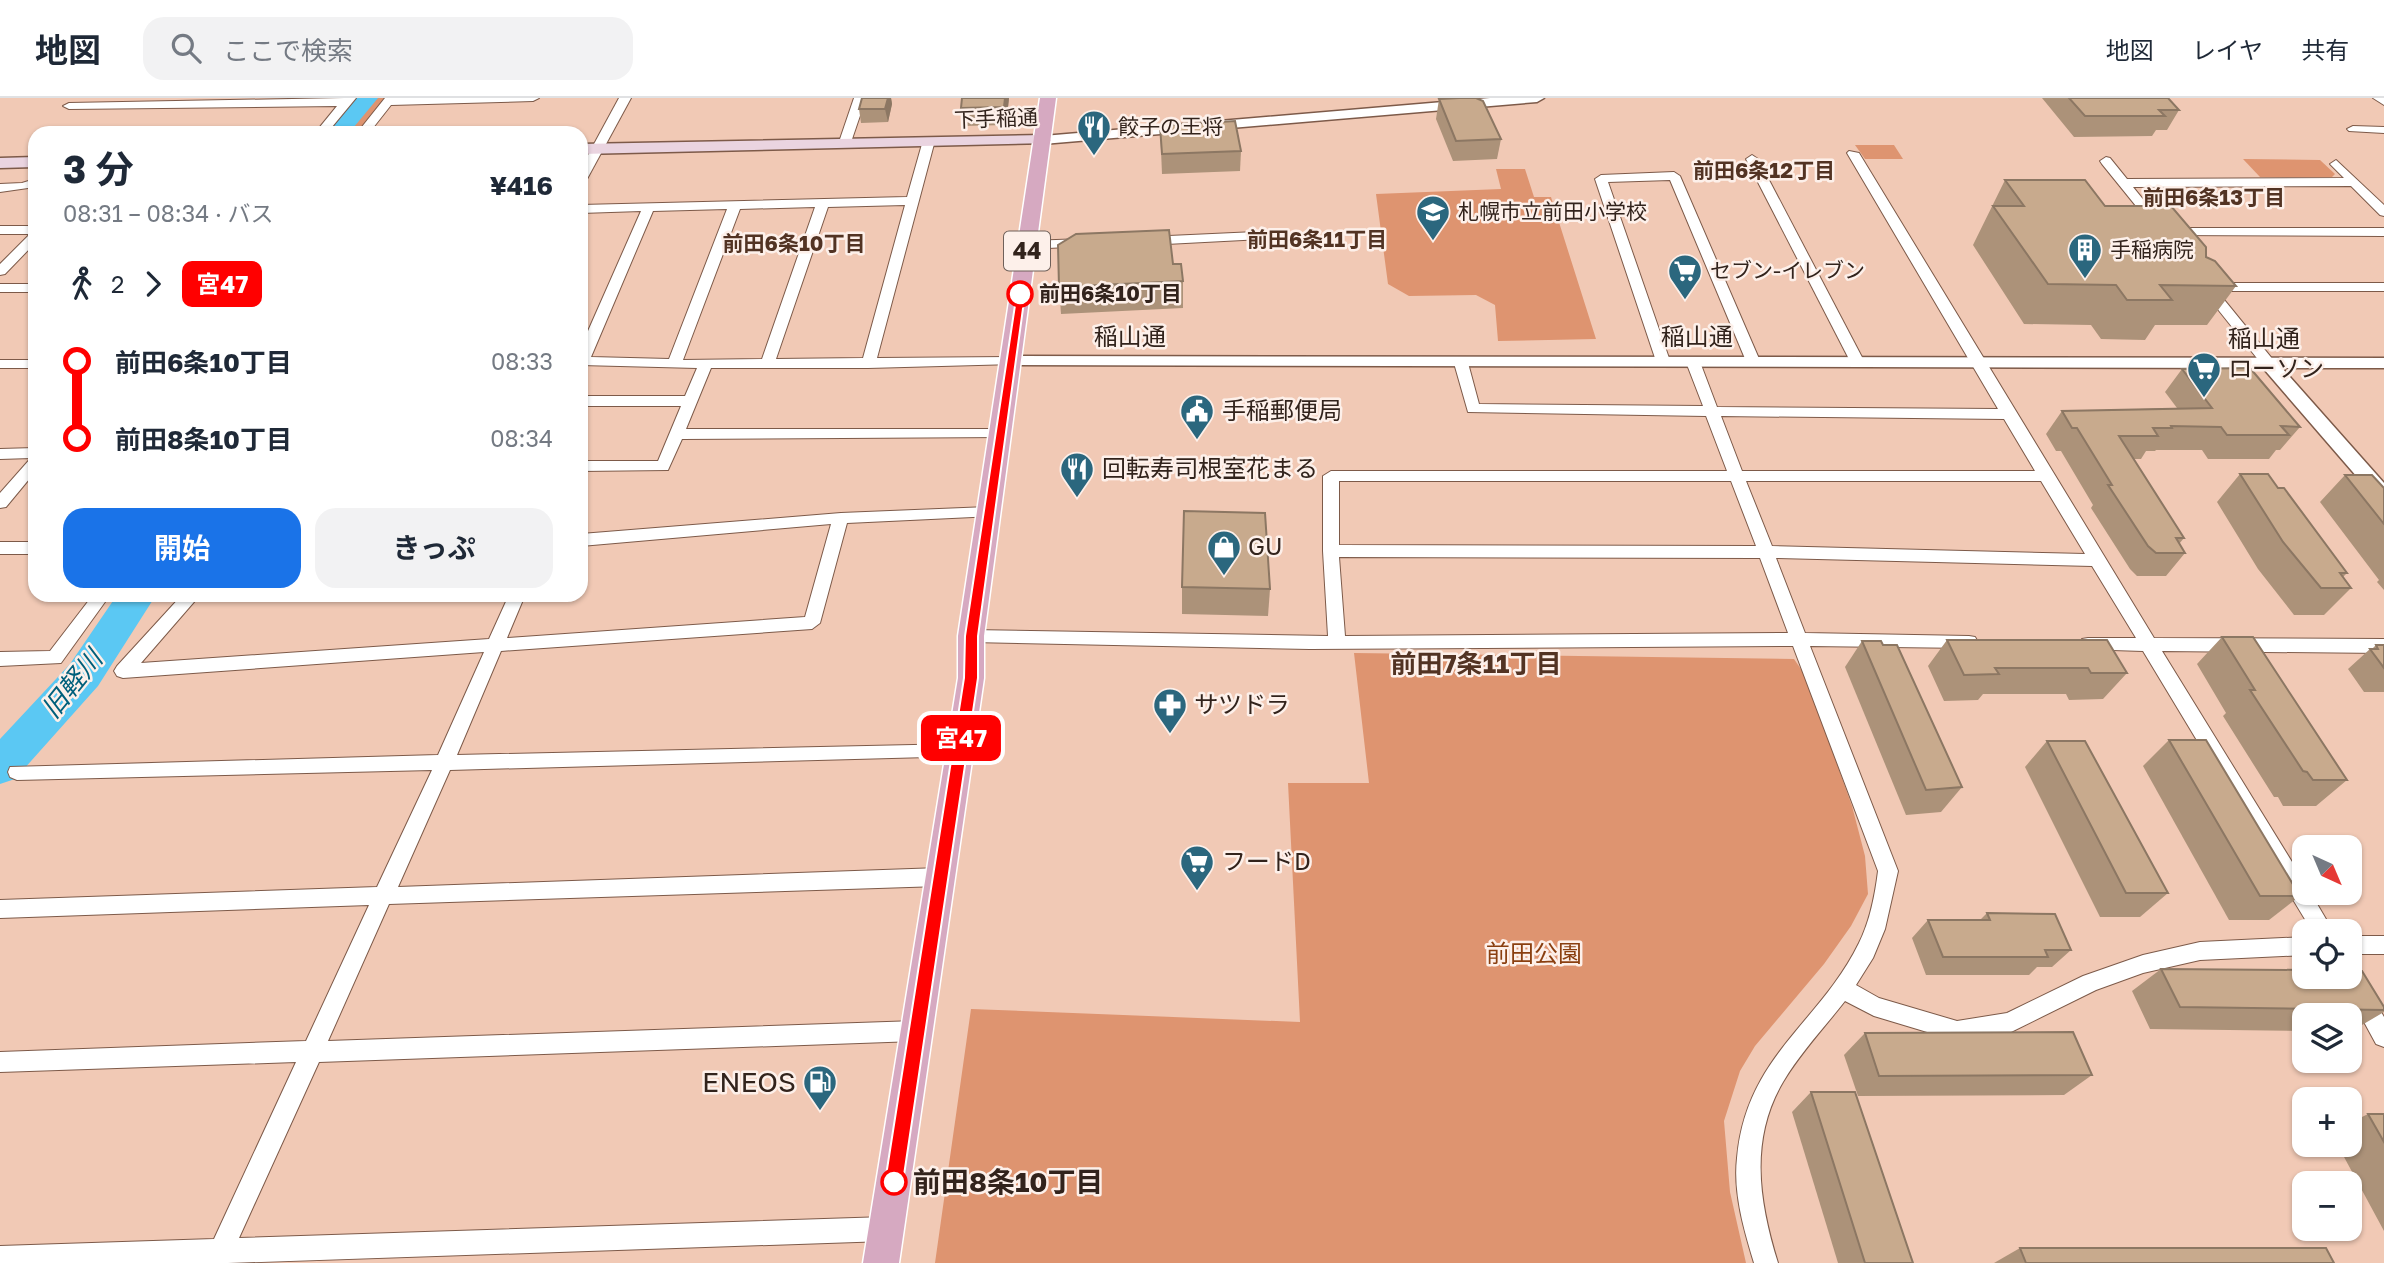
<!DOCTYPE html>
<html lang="ja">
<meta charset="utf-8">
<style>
:root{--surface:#fff;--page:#f2f2f3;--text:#1f2937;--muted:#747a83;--line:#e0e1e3;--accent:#1a73e8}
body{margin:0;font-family:"Golos Text","Noto Sans JP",sans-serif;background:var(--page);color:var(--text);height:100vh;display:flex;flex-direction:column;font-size:26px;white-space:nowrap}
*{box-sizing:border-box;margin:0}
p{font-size:23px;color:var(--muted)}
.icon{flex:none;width:38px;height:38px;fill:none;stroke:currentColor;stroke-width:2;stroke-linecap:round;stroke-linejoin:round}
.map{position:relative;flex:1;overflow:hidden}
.details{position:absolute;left:28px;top:28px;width:560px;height:476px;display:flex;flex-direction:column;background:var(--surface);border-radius:21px;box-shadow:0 2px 5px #0004}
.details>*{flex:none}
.badge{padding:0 14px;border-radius:10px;font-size:24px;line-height:46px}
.needle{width:46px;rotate:136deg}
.tools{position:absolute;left:2292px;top:737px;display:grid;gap:14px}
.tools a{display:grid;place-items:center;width:70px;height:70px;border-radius:14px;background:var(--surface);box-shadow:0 2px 5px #0004;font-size:35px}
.map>.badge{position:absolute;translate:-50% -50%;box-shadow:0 0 0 4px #fff}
.legs{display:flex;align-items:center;gap:10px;height:77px;padding:0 35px;font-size:23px}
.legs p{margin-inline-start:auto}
.summary{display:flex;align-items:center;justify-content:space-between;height:119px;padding:0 35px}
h1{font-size:38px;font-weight:700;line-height:52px}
.button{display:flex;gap:14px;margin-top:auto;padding:14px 35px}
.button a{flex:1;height:80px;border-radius:21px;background:var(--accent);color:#fff;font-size:28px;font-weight:700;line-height:80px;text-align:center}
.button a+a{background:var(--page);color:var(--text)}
ul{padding:0 35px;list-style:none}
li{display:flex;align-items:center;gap:24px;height:77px;font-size:26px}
li i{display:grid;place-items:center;width:10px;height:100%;margin:0 9px;background:currentColor}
li i::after{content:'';width:18px;height:18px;margin:-9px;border:5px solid;border-radius:50%;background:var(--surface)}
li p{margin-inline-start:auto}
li:first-child i{background:linear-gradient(#0000 50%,currentColor 0)}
li:last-child i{background:linear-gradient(currentColor 50%,#0000 0)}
header{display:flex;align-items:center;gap:42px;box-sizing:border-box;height:98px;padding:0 35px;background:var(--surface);border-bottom:2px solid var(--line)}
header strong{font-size:33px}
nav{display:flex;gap:38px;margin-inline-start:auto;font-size:24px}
.search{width:490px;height:63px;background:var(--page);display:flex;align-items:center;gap:18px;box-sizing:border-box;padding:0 24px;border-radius:21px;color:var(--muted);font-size:26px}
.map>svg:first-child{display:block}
</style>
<header>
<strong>地図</strong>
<div class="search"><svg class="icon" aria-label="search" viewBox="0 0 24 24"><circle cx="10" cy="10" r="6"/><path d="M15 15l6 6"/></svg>ここで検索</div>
<nav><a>地図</a><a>レイヤ</a><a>共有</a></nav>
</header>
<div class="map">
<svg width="2384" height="1165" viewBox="0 0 2384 1165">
<rect width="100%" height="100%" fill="#f1c9b5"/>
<g fill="#de9470">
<path d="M356 0H387L359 35H328Z"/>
<path d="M1855 47H1894L1903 61H1865Z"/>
<path d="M2243 61 2320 62 2335 76 2332 79H2260Z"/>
<path d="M1496 71H1525L1534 99H1551L1596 241 1498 243 1495 207 1476 197 1409 198 1388 186 1376 96 1501 91Z"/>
<path d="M1354 555 1794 561 1805 577 1852 708 1865 758 1868 796 1851 828 1824 866 1755 948 1740 973 1724 1023 1730 1094 1746 1165H935L971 911 1300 924 1288 685H1369Z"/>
</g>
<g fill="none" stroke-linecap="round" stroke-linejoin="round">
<g fill="#5bc8f3" fill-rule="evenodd">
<path d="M351 0H378L349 35H322Z"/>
<path d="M117 497H156L98 588 15 681 0 686V641L70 566Z"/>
</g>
<g stroke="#7d5a49" stroke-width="2">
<g id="minor">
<path d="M344 0H356L327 35H315L337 8 69 11 63 8 69 5Z"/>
<path d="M385 0H539L533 3 391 7 369 35H357Z"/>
<path d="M619 0H631L587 81 581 85V70Z"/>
<path d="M854 0H866L850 47 840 49 838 47Z"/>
<path d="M2373 0H2384V7Z"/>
<path d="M2353 28 2384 29V35L2349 33 2347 31Z"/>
<path d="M928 43 934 46 877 260 1010 259 1015 260V266L868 270H711L686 331H1000L1005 333 1007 336 1005 339 682 341 668 372 581 373V363H658L681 308H581V298H685L697 270 581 267V249L641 113 581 115V107L907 99 922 46ZM905 107 863 260 776 261 828 109ZM815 109 762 261 683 262 740 111ZM727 111 669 261 591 259 653 113Z"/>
<path d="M1849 53 1859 55 2154 540 2384 541V555L2162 553 2305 785V794H2310L2333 833H2312L2143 553 2082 551 2079 546 2082 541 2088 540H2136L2092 468 1776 460 1805 535 1969 538 1975 539 1978 544 1975 549 1969 550 1810 548 1898 773 1885 831 1873 860 1856 887 1879 900 1957 923 2007 915 2083 878 2143 857 2200 844 2305 839V857L2200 862 2143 875 2096 892 2009 935 1957 943 1874 918 1845 903C1824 930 1800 955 1783 984 1749 1042 1759 1104 1778 1165H1754C1744 1132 1733 1095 1737 1060 1746 958 1820 925 1859 845 1870 823 1875 797 1878 773L1793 548 1310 551 971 544 965 543 962 538 965 533 971 532 1328 538 1323 453V378L1331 373H1727L1706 318 1468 314 1454 265 1461 261 1468 265 1479 306 1703 308 1686 264 1693 260 1700 264 1717 309 1998 311 1847 55ZM1721 318 2004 321 2035 373H1742ZM1339 383H1731L1756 448 1339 447ZM1746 383H2041L2085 456 1772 448ZM1339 459 1760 460 1788 535 1345 538Z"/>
<path d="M1752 57 1758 61 1864 263 1862 266 1857 267 1850 263 1746 61Z"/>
<path d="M2106 59 2110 60 2127 81 2344 80 2330 66 2336 62 2384 107V118L2380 117 2351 88 2133 89 2163 126 2157 130 2153 129 2102 66 2100 63Z"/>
<path d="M1674 74 1680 78 1760 263 1758 266H1748L1746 263 1670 82 1608 84 1670 263 1663 267 1656 263 1595 81 1601 77Z"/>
<path d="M35 81V89L0 94V86L22 85Z"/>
<path d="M0 128H35V145L5 176 0 177V166L30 136H0Z"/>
<path d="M2171 130H2384V138L2167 137 2165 134Z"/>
<path d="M1279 133 1285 137 1283 140 1147 147 1141 143 1147 139Z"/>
<path d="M1084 141 1088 142V148L1028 151 1022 147 1028 143Z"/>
<path d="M2213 185H2384V193H2217L2274 263 2276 266 2269 270 2264 269 2200 189Z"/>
<rect x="0" y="186" width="35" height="8"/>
<rect x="0" y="262" width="35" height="8"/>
<path d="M35 350V374L6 409 0 410V395L31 360 0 361V351Z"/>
<path d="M988 409 996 414 994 418 847 425 820 525 812 531 501 553 457 657 960 646 966 648 969 653 966 658 450 672 398 789 940 770 947 773 950 779 947 785 940 788 389 806 328 943 916 923 924 926 927 933 924 940 916 943 319 964 239 1140 886 1119 894 1123 898 1131 894 1139 886 1143 228 1165H0V1148L214 1141 296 964 0 974V954L306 943 369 807 0 820V802L377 789 432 672 17 682 10 679 8 674 10 669 438 657 484 554 123 580 117 578 114 573 117 568 182 497H200L141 565 489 541 509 497H525L507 540 805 519 831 426 581 448V436L841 415Z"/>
<rect x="0" y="444" width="35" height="12"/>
<path d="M93 497H110L61 565 0 568V554L50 553Z"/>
<rect x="2350" y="838" width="34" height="18"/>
<path d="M2350 869 2356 871 2384 919V949L2376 946 2339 878H2350Z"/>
</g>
</g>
<g stroke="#7d5a49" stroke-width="3">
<g id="tertiary">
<path d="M1490 0H1544L1537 4 1043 46 1036 42 1043 38Z"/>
<path d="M1010 258 2384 260V270H2282L2384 385V403L2377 402 2263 270 1004 267 1002 263Z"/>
</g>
</g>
<g stroke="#7d5a49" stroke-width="3">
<g id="secondary">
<path d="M1043 37 1051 42 1049 45 581 56V46Z"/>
<path d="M35 59V69L0 70V60Z"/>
</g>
</g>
<g stroke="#fff" stroke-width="3">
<path id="primary" d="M1040 0H1056L984 538V580L899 1165H863L958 580V538Z"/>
</g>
<use href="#minor" fill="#fff" fill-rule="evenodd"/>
<use href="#tertiary" fill="#fff" fill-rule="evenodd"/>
<use href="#secondary" fill="#ead4e0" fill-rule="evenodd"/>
<use href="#primary" fill="#d6a9c1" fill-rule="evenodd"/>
</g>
<g fill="#ac9279">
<path d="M862 0H891L892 6 888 24 861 25 859 11Z"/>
<path d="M962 0H1009L1006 27 963 28 961 10Z"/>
<path d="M2042 0H2168L2179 12 2167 32H2156L2152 38 2074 39Z"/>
<path d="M1439 1 1501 41 1497 61 1453 63 1436 21Z"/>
<path d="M1160 28 1241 53 1240 73 1162 76Z"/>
<path d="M2005 82 2105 108 2206 159 2236 188 2207 227H2155L2145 242 2101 241 2091 227 2024 226 1973 147Z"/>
<path d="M1173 166 1183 183V210L1061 216 1059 189Z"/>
<path d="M2182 271 2300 329 2280 352H2276L2269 361H2208L2202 352H2156L2155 353H2146L2141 361H2133L2184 440 2179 446 2185 455 2166 478H2137L2130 471 2091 410 2093 407 2061 353H2056L2046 336 2062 313 2177 310 2165 294Z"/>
<path d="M2240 376 2278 390 2347 475 2343 479 2351 490 2324 517H2294L2258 471 2217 404Z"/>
<path d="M2345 377 2384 390V492L2377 484 2379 482 2320 404Z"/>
<path d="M1182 489 1270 491 1268 518 1182 516Z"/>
<path d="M2222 539 2347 682 2316 708H2283L2278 699H2274L2223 618 2226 615 2197 566Z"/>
<path d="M1947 542 2127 575 2103 601 2069 602 2066 596H1983L1978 602 1944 603 1928 568Z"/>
<path d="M1862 543 1962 689 1941 714 1906 717 1845 569Z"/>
<path d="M2376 547H2384V594H2364L2348 571 2370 551H2372Z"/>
<path d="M2169 642 2300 798 2269 822H2229L2143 668Z"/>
<path d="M2047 643 2168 795 2140 819H2100L2025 669Z"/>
<path d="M1987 815 2071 852 2052 869H2037L2029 877H1926L1912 840 1928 822H1980Z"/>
<path d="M2161 871 2384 909V914L2350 934V917H2305V933L2150 931 2132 893Z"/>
<path d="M1865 935 2092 977 2064 997 1858 998 1844 957Z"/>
<path d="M1811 994 1913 1165H1838L1792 1014Z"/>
<path d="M2368 1016H2384V1133L2337 1046H2350V1025Z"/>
<path d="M2020 1150 2334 1165H1994Z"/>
</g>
<g fill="#8c7763">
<path d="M888 0H891L892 6 888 24 885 11Z"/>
<path d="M1005 0H1009L1006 27 1004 9Z"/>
</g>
<g fill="#c8aa8d" stroke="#8c7763" stroke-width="2">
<path d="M862 0H888L885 11H859Z"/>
<path d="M962 0H1005L1004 9 961 10Z"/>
<path d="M1459 0H1476L1483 3 1501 41 1456 43 1439 1Z"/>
<path d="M2069 0H2168L2179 12H2159L2165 18H2085Z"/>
<path d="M1235 23 1241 53 1162 56 1160 28Z"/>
<path d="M2005 82H2085L2105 108H2171L2206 149V159L2215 163 2236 188 2160 187 2172 202H2127L2116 187 2048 186 1993 108H2024Z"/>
<path d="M1169 132 1173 166H1181L1183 183 1059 189 1058 147 1076 136Z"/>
<path d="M2250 270 2300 329 2281 328 2289 337H2227L2221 329 2171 328 2172 330H2153L2158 338H2119L2184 440H2176L2185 455H2156L2148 448 2108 387H2112L2077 330H2072L2062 313 2212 310 2182 271Z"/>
<path d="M2240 376H2268L2278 390H2284L2347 475H2340L2351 490H2321L2283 444Z"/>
<path d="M2345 377H2372L2384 390V426Z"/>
<path d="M1184 413 1265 415 1270 491 1182 489Z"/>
<path d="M2222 539H2253L2347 682H2313L2307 674 2303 673 2250 592H2255Z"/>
<path d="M1947 542H2107L2127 575H2091L2088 570H1995L1999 576 1964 577Z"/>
<path d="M1862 543H1881L1883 547H1897L1962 689 1926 692Z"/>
<path d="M2376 547H2384V570L2370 551H2378Z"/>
<path d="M2169 642H2206L2300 798H2260Z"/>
<path d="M2047 643H2085L2168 795H2126Z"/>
<path d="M1987 815 2055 816 2071 852H2045L2048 859H1943L1928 822H1990Z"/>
<path d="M2161 871 2305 872V878H2350V873H2362L2384 909V912L2180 909Z"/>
<path d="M2073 934 2092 977 1879 978 1865 935Z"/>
<path d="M1811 994H1855L1913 1165H1865Z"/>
<path d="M2368 1016H2384V1044Z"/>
<path d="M2020 1150H2326L2334 1165H2026Z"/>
</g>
<path fill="#f00" stroke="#fff" stroke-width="2" d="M1017 194 1025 196 978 538V580L903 1084 900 1090 894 1093 887 1090 885 1084 964 580 965 538Z"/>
<defs>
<g id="restaurant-pin" transform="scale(1.75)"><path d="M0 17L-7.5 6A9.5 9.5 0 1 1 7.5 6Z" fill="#2b677e" stroke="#fdf0ea"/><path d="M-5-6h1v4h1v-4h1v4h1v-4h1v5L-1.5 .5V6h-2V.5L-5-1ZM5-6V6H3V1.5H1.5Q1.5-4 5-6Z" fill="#fff"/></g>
<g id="school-pin" transform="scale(1.75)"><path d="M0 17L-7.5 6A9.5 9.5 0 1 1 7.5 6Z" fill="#2b677e" stroke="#fdf0ea"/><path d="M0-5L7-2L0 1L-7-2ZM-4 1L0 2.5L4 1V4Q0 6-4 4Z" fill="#fff"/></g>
<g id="building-pin" transform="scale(1.75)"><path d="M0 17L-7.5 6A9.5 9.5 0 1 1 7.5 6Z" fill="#2b677e" stroke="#fdf0ea"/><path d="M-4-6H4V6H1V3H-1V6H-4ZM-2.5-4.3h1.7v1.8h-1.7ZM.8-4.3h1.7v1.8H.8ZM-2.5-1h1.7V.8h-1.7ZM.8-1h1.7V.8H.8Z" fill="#fff"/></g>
<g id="supermarket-pin" transform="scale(1.75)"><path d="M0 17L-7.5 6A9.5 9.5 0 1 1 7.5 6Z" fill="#2b677e" stroke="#fdf0ea"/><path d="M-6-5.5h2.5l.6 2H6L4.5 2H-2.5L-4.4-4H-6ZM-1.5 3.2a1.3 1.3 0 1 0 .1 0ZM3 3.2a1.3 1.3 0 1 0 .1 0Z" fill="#fff"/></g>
<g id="civic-pin" transform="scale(1.75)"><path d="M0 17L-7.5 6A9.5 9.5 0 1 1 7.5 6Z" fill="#2b677e" stroke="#fdf0ea"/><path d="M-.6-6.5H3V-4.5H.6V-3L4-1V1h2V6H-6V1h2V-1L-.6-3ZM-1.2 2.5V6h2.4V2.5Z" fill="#fff"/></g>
<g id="shop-pin" transform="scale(1.75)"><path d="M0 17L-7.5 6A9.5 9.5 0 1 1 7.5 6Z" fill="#2b677e" stroke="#fdf0ea"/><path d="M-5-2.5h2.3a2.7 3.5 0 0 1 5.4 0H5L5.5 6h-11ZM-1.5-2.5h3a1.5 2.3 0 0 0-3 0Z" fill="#fff"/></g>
<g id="pharmacy-pin" transform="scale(1.75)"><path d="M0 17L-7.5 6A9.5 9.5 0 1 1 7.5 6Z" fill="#2b677e" stroke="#fdf0ea"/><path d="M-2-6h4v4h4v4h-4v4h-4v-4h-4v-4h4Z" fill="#fff"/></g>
<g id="fuel-pin" transform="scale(1.75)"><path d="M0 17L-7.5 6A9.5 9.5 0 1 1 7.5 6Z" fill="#2b677e" stroke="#fdf0ea"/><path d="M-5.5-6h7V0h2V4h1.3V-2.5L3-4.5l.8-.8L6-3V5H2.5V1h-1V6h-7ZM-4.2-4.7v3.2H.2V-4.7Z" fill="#fff"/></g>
</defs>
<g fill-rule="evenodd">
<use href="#restaurant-pin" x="1094" y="29"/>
<use href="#school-pin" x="1433" y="114"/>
<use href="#building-pin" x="2085" y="152"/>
<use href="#supermarket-pin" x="1685" y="173"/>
<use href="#supermarket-pin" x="2204" y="271"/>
<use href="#civic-pin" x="1197" y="313"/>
<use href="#restaurant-pin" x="1077" y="371"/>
<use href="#shop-pin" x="1224" y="449"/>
<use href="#pharmacy-pin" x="1170" y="607"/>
<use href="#supermarket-pin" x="1197" y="764"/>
<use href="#fuel-pin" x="820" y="984"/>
</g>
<g fill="#fff" stroke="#f00" stroke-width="3.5">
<circle cx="1020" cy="196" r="12"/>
<circle cx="894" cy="1084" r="12"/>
</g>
<g text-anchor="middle" stroke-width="5" stroke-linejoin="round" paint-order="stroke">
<g font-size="21" fill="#32231c" stroke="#fdf0ea">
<text transform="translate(996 21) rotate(-2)" y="7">下手稲通</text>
</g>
<g font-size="21" fill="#32231c" stroke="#fdf0ea" text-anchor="start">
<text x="1118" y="36">餃子の王将</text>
<text x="1458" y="121">札幌市立前田小学校</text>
<text x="2110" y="159">手稲病院</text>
<text x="1710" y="180">セブン-イレブン</text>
</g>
<g font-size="21" font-weight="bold" fill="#523323" stroke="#fdf0ea">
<text x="1764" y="80">前田6条12丁目</text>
<text x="2214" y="107">前田6条13丁目</text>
<text x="1317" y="149">前田6条11丁目</text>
<text x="794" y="153">前田6条10丁目</text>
</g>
<g font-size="21" font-weight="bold" fill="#32231c" stroke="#fdf0ea" text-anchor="start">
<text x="1039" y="203">前田6条10丁目</text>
</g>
<rect fill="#fdf0ea" stroke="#6f605a" stroke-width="2" x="1004" y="133.5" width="46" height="39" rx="5"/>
<g font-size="23" font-weight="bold" fill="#32231c">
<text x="1027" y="161">44</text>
</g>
<g font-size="24" fill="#32231c" stroke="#fdf0ea">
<text x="1130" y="247">稲山通</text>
<text x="1697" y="247">稲山通</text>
<text x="2264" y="249">稲山通</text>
</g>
<g font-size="24" fill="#32231c" stroke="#fdf0ea" text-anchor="start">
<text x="2228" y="279">ローソン</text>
<text x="1222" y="321">手稲郵便局</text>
<text x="1102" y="379">回転寿司根室花まる</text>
<text x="1248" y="457">GU</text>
<text x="1194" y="615">サツドラ</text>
<text x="1222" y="772">フードD</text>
</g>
<g font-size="24" fill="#8a3f10" stroke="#fdf0ea">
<text x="1534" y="864">前田公園</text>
</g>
<g font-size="26" font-weight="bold" fill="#523323" stroke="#fdf0ea">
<text x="1476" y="575">前田7条11丁目</text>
</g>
<g font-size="26" font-style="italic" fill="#005f7b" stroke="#fdf0ea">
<text transform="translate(72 586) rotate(-51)" y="9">旧軽川</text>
</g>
<g font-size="28" fill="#32231c" stroke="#fdf0ea" text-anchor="end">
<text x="796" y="994">ENEOS</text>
</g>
<g font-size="28" font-weight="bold" fill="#32231c" stroke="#fdf0ea" text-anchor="start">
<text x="913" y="1094">前田8条10丁目</text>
</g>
</g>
</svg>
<div class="tools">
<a><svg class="needle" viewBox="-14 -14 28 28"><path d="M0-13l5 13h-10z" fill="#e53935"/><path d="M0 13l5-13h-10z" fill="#747a83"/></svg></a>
<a><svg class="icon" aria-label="locate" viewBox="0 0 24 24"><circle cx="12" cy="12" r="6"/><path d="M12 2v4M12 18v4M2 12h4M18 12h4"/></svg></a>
<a><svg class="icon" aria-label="layers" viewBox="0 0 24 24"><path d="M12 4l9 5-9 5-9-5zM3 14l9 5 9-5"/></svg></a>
<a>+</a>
<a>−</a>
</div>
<b class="badge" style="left:961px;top:640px;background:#f00;color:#fff">宮47</b>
<section class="details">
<div class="summary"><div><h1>3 分</h1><p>08:31 – 08:34 · バス</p></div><b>¥416</b></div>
<div class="legs"><svg class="icon" aria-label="walk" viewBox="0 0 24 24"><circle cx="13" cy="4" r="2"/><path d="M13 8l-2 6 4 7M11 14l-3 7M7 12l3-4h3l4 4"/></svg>2<svg class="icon" aria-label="forward" viewBox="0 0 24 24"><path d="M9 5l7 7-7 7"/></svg><b class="badge" style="background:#f00;color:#fff">宮47</b></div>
<ul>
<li><i style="color:#f00"></i><b>前田6条10丁目</b><p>08:33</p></li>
<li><i style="color:#f00"></i><b>前田8条10丁目</b><p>08:34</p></li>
</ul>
<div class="button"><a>開始</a><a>きっぷ</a></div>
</section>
</div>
